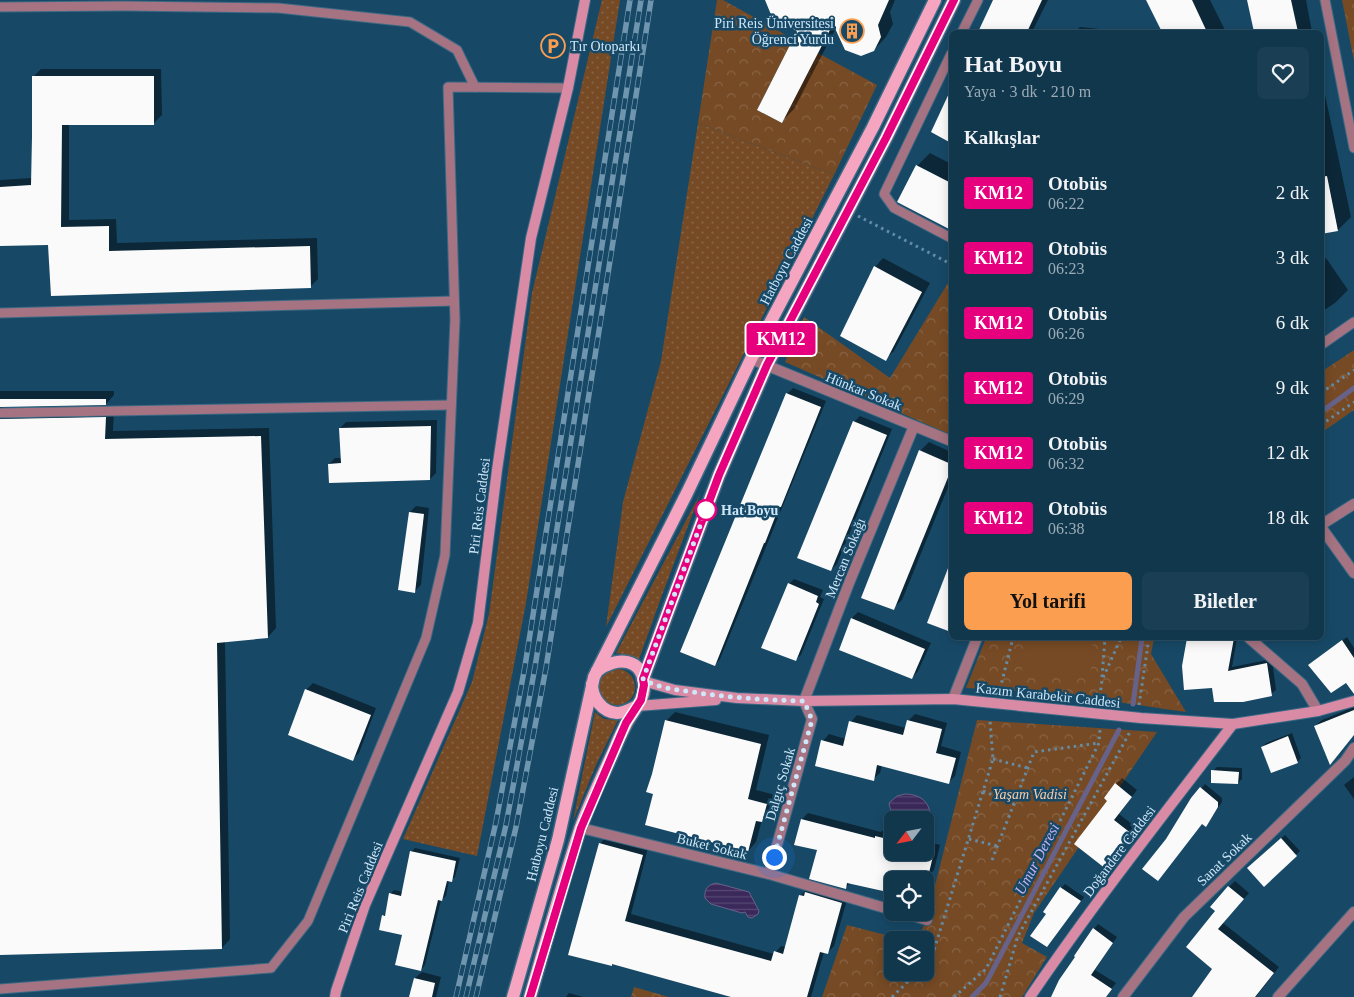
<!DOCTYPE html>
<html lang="tr">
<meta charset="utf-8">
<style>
:root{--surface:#11374d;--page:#1a3f54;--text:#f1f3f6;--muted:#9cacb6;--line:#305165;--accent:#fb9e50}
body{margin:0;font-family:"Times New Roman",serif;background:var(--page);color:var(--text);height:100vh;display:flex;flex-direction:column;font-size:19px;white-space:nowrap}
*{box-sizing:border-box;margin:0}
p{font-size:16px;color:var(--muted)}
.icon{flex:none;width:28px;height:28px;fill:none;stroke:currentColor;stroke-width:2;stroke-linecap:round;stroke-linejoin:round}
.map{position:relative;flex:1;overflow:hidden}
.drawer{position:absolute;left:949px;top:30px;width:375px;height:610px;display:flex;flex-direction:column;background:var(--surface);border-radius:8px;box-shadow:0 2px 12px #0003,0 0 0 1px var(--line)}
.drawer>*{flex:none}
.badge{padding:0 10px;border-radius:4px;font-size:18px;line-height:32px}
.needle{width:32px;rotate:238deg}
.fabs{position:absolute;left:884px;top:811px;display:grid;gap:10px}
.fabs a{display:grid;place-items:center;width:50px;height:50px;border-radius:8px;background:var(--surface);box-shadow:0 2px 12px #0003,0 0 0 1px var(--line);font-size:25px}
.you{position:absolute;width:25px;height:25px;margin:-12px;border:4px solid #fff;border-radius:50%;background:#1a73e8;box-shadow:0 0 0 8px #1a73e833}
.map>.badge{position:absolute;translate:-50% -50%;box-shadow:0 0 0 2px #fff}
h2{padding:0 15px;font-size:19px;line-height:45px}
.round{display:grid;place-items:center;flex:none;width:52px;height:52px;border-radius:8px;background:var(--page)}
.headline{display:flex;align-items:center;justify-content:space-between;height:85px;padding:0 15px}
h1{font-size:24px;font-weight:700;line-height:38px}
.button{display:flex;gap:10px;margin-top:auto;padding:10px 15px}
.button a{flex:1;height:58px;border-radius:8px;background:var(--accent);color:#111;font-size:20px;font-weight:700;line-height:58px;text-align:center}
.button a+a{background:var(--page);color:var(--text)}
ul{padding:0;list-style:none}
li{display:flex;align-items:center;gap:15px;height:65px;padding:0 15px}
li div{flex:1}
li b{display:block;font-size:19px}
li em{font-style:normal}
li .badge{min-width:55px;font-weight:700;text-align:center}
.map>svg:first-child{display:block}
</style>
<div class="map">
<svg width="1354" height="997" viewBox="0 0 1354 997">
<defs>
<pattern id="grass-dots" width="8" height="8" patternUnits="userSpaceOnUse" patternTransform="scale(1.25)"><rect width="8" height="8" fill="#764a25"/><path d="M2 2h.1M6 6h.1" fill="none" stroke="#886445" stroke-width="1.8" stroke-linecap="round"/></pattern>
<pattern id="park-crowns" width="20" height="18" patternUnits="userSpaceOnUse" patternTransform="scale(1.25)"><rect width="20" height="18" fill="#764a25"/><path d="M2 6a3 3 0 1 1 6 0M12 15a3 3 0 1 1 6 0" fill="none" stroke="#886445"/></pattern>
<pattern id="water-rules" width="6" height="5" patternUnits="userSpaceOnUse" patternTransform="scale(1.25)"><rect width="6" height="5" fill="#3b295b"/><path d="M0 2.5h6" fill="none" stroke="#564873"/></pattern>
</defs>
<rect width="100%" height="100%" fill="#174967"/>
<g fill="url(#grass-dots)">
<path d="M602 0H620L526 603 477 856 403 839 472 682 489 614 532 293Z"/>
<path d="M698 123 834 175 606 627 623 502 661 361Z"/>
<path d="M700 494 662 595 638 662 628 655 616 653Z"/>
<circle cx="617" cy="687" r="18"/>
<path d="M595 712 604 719 618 720 596 765 573 821Z"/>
</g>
<g fill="url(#park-crowns)">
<path d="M717 0H723L793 39 757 110 782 123 818 53 877 85 834 175 698 123Z"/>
<path d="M1342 0H1354V61Z"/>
<path d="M951 278V435L785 362 804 317 890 378Z"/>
<path d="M1354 350V410L1321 433V372Z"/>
<path d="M986 638H1154L1151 654 1186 712C1113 701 1040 690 966 688Z"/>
<path d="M977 720 1157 732 1034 913 1022 943 1047 957 1022 997H822L847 925 905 940H892V972H925V940H916L931 913 929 909Z"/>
<path d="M634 987 669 997H631Z"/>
</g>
<path fill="#764a25" d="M1025 639 1093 645 1090 678 1022 672Z"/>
<g fill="url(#water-rules)" stroke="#67628a">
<path d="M905 794C918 794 929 800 930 814L928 819C913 823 891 822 889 803L897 796Z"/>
<path d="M716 883 749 892 759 911 758 914 752 918 748 917 745 912 742 913 711 904 705 898C704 889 708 885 716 883Z"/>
</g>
<g fill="#0007">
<path d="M771 0H895L890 12 893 24 886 37 874 50 836 28 794 109 782 121 799 30Z"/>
<path d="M995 0H1048L1032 32H979Z"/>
<path d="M1147 0H1210L1226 32H1164Z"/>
<path d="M1248 0H1306L1312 32H1255Z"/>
<path d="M1080 27 1118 31V32H1075Z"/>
<path d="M41 69H161L162 115 154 123 69 124V220L116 219 117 243 317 238 318 279 310 287 49 244 0 245V180L32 178 33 77Z"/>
<path d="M1321 76 1351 217 1338 230 1321 233Z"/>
<path d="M930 153 951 164V228L899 201 917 166Z"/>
<path d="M883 258 930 283 894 351 885 359 875 267Z"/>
<path d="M1326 258 1348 290 1335 303 1321 312V262Z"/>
<path d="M793 388 826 401 720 659 715 665 787 394Z"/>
<path d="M0 391H114V395L106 404 2 405 3 408 9 411 114 409 113 431 269 428 276 628 268 637 225 641 230 939 222 948 0 953Z"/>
<path d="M860 416 892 429 837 564 831 570 854 422Z"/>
<path d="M437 420 436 473 430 479 329 464 335 458H342L340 428 346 422Z"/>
<path d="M929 442 951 452V480L902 600 893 608 920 451Z"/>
<path d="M416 506 429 508 421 585 415 591 410 512Z"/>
<path d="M951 564V631L928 623Z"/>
<path d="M794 579 823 590 820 597 824 599 801 655 795 660 789 584Z"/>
<path d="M858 612 931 643 918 671 912 678 841 649 852 618Z"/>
<path d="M1347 637 1354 648V682H1346L1314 661Z"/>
<path d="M1189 638H1237L1232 667 1272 659 1276 690 1271 694 1213 686 1183 666Z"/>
<path d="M313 683 376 708 359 753 353 759 306 690Z"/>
<path d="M1354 707V735L1315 726 1322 720Z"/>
<path d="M675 712 769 735 756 790 775 795 770 812 762 820 756 842 748 851 654 793 666 721Z"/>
<path d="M915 714 947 723 941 746 961 752 955 776 948 783 882 765 880 773 873 779 823 741 829 734 846 739 851 722 857 715 906 728 908 721Z"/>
<path d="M1292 733 1301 758 1297 762 1262 747 1266 743Z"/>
<path d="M1217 767 1242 768V779L1238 783 1213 771Z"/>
<path d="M1354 777V799L1344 785Z"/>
<path d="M1122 778 1137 790 1119 814 1137 828 1111 861 1109 801 1116 784Z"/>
<path d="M1205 784 1222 798V802L1209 821 1202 823 1192 799Z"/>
<path d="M808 813 881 832 883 830 892 833V852H925V841L940 845 934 870 928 876 909 871 907 880H892V892L851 882 845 888 818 849 802 819Z"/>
<path d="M1285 835 1300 851 1264 885 1249 868Z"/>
<path d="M606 837 648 848 631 914 774 954 781 946 786 947 800 896 807 889 848 896 834 946 827 953 824 952 811 997H736L613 963 611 965 600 844Z"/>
<path d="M415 848 460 858 455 877 449 881 446 896 441 900 425 965 421 970 404 934 383 916 387 912 390 894 394 890 403 892 411 852Z"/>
<path d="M1235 881 1249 893 1223 923 1279 967 1256 997H1193L1214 968 1217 911 1229 887Z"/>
<path d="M1065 884 1084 897 1047 946V913L1061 888Z"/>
<path d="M1098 924 1117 937 1095 970 1116 983 1105 997H1052L1094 929Z"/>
<path d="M422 972 441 977 436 997H411L415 978Z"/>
<path d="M569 993 583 997H566Z"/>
</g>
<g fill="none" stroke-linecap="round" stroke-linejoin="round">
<g stroke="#67628a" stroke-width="5">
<path d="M1321 412 1354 388"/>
<path d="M1133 704 1142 638"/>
<path d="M972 997 986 983 1119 730"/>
</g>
</g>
<g fill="#fafafa">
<path d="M765 0H889L878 25 881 37 874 51 861 56 845 50 833 24 782 123 757 110 797 31 772 17Z"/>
<path d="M993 0H1042L1027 32H978Z"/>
<path d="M1146 0H1192L1207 32H1162Z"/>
<path d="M1247 0H1291L1298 32H1254Z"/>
<path d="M32 76H154V125H62L61 227 109 226V251L310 246 311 288 51 296 48 245 0 246V187L31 185 32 137Z"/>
<path d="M951 89V143L931 132Z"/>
<path d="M916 165 951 183V230L897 202Z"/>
<path d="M1327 176 1338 231 1321 234V177Z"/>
<path d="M874 266 922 292 886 361 840 336Z"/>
<path d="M786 393 821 407 781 507H779L765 543H764L715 666 680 652Z"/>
<path d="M0 399H106V405L0 407Z"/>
<path d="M106 417 105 439 261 436 268 638 217 643 222 949 0 955V419Z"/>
<path d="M853 421 887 435 831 571 797 558Z"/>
<path d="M431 426 430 480 329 483 328 464 341 463 339 428Z"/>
<path d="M919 450 951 464V470L894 610 861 598Z"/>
<path d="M409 512 424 514 415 593 398 590Z"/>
<path d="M950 563H951V632L927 623Z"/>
<path d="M788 583 818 596 816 602 819 604 796 661 761 648Z"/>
<path d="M851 618 925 649 912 679 839 650Z"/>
<path d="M1187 638H1234L1228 671 1267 663 1272 696 1243 702H1214L1212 688 1184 690 1182 666Z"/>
<path d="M1342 640 1354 658V694L1346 683 1331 693 1308 665Z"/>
<path d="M305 689 371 715 353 761 288 735Z"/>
<path d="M1354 710V735L1330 765 1314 726Z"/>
<path d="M665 720 761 744 748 799 767 804 762 822 756 821 748 852 645 825 653 794 646 792 652 774Z"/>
<path d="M907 720 942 729 936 753 956 758 949 784 877 765 874 781 815 766 821 740 843 746 849 721 903 735Z"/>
<path d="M1288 736 1298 763 1271 773 1261 747Z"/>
<path d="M1211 770 1239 772 1238 784 1211 783Z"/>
<path d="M1115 783 1132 797 1114 820 1132 834 1106 869 1074 844 1107 801 1104 798Z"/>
<path d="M1200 787 1218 802V807L1206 827 1202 824 1158 881 1142 869 1166 839 1191 798Z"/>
<path d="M801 819 875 838V836L892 840V852H934L928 877 905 871 903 880H892V893L847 883 846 889 809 879 817 850 794 845Z"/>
<path d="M1281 838 1297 856 1264 887 1247 868Z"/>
<path d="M599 843 643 855 625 921 771 961 774 951 783 954 799 895 804 896 805 892 842 903 828 954 820 952 807 997H731L612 964V966L568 955Z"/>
<path d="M410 851 456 861 452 882 447 881 442 901 438 900 421 971 395 965 402 935 379 930 382 915 385 916 389 893 401 896Z"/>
<path d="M1228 886 1244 899 1218 929 1274 973 1255 997H1192L1212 969 1186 947 1215 911 1210 907Z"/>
<path d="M1060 887 1081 901 1047 947 1030 936 1046 914 1043 912Z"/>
<path d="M1093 928 1113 943 1091 975 1112 989 1106 997H1051L1059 980 1075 957 1074 956Z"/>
<path d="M414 978 435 983 432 997H409Z"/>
</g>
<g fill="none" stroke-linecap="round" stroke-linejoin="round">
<g stroke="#3c6984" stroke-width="11">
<g id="lane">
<path d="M1325 0 1354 148"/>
<path d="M0 7 124 6 278 8 410 22 457 50 475 87"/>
<path d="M962 32 978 0"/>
<path d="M951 54 884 194 894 208 951 238"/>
<path d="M0 313 454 301"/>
<path d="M1321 345 1354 322"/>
<path d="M0 413 451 405"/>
<path d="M0 989 271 968 308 921 426 638 445 555 455 320 448 87 568 88"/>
</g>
</g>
<g stroke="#3c6984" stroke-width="12">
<g id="street">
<path d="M751 359 951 441"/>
<path d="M1321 525 1354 504"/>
<path d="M1321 527 1354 573"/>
<path d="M1249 638 1302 684 1318 711"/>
<path d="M953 699 977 638"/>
<path d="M581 828 769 874 892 910"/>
<path d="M769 874 812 719 804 701 849 583 914 426"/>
<path d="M901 912 927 920"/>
<path d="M1123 997 1184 917 1345 761 1354 748"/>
<path d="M1278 997 1354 912"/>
</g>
</g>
<g stroke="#3c6984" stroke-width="12">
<g id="secondary">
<path d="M643 679 650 683 675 690 737 698 804 701 953 699 1141 718 1233 724 1318 711 1354 701"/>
<path d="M637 706 716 700"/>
<path d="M335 997 336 991 365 905 458 692 478 623 497 470 531 238 568 88 585 0"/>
<path d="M1030 997C1094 903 1164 814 1233 724"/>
</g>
</g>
<g stroke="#3c6984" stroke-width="15">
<g id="primary">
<path d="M643 679 719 475 767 365 886 138 954 0"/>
<path d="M592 684C592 698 602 712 617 713 624 713 631 709 637 706"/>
<path d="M513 997 558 840 594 677 687 493 751 359 873 127 935 0"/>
<path d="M530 997C546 941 562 884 580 829 590 801 603 775 615 748 618 740 622 732 626 724 632 712 644 701 644 687 644 657 616 656 597 671"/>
</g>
</g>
<g stroke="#658ca5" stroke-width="3" stroke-dasharray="2.5 4" stroke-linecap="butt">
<path d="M858 216 951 264"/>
<path d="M1321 393 1354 370"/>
<path d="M1321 425 1354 402"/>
<path d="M1102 677 1105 638"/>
<path d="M1000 689 1013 638"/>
<path d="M1099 703 1102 680 1121 638"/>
<path d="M1139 705 1149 638"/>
<path d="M993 759 1028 768"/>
<path d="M983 791 1014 804"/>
<path d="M969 839 997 846"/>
<path d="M992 860 1034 752 1099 743"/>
<path d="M925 966 931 960 993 759 990 721"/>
<path d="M892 997 918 972"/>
<path d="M954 997 986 969 1099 743 1100 729"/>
<path d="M1000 997 1018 936 1131 730"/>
</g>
<use href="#lane" stroke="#a57382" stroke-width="9"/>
<use href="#street" stroke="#a57382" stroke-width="10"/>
<use href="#secondary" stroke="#d98ba5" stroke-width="10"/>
<use href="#primary" stroke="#f5a5bf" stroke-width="12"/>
<g stroke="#7095ae" stroke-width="5.5">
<g id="rail">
<path d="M456 997 496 822 525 666 630 0"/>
<path d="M466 997 506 825 535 667 641 0"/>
<path d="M476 997 516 827 546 668 651 0"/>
</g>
</g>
<use href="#rail" stroke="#174967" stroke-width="4" stroke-dasharray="11" stroke-linecap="butt"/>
</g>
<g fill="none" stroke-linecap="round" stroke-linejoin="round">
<g stroke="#fff" stroke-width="11">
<path id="line" d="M530 997 581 828 626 723 641 700 644 685 643 679 719 475 767 365 886 138 954 0"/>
</g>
<use href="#line" stroke="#e6007e" stroke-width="8"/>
<path stroke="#cee7f9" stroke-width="5" stroke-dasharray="0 9" d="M706 510 643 679C660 689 680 690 699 693 734 698 768 700 804 701L812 720 774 857"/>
</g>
<defs>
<g id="building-ring" transform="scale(1.25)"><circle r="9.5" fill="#174967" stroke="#fb9e50" stroke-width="1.5"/><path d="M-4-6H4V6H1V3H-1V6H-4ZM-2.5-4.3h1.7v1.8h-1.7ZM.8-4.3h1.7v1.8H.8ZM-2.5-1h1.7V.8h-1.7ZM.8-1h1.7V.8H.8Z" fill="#fb9e50"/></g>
<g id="parking-ring" transform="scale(1.25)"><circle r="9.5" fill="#174967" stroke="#fb9e50" stroke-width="1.5"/><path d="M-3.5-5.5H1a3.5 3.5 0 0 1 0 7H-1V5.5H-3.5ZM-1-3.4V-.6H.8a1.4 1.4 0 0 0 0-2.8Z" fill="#fb9e50"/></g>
</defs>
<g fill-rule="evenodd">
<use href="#building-ring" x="852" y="31"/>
<use href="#parking-ring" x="553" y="46"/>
</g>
<circle fill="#fff" stroke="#e6007e" stroke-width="2.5" cx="706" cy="510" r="10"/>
<g text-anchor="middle" stroke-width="5" stroke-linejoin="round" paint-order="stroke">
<g font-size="14" fill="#cee7f9" stroke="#174967" text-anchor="end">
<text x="834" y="28">Piri Reis Üniversitesi<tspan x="834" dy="16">Öğrenci Yurdu</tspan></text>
<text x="570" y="51" text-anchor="start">Tır Otoparkı</text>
</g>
<g font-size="14" fill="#cee7f9" stroke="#174967">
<text transform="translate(786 261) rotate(-62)" y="5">Hatboyu Caddesi</text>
<text transform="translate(864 391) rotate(22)" y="5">Hünkar Sokak</text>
<text transform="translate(479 506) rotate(-83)" y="5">Piri Reis Caddesi</text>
<text transform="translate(845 558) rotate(-68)" y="5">Mercan Sokağı</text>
<text transform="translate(1048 695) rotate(6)" y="5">Kazım Karabekir Caddesi</text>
<text transform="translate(780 784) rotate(-74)" y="5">Dalgıç Sokak</text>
<text transform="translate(542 834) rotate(-76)" y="5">Hatboyu Caddesi</text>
<text transform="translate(712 846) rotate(14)" y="5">Buket Sokak</text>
<text transform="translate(1119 851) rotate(-53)" y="5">Doğandere Caddesi</text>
<text transform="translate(1224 859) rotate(-44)" y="5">Sanat Sokak</text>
<text transform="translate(360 887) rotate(-68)" y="5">Piri Reis Caddesi</text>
</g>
<g font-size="14" font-weight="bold" fill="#cee7f9" stroke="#174967" text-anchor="start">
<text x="721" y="515">Hat Boyu</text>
</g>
<g font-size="14" font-style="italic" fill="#fbcca9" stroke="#174967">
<text x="1030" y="799">Yaşam Vadisi</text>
</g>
<g font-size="15" font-style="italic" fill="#c7b3f5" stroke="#174967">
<text transform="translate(1037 859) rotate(-62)" y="5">Umur Deresi</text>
</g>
</g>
</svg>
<div class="fabs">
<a><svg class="needle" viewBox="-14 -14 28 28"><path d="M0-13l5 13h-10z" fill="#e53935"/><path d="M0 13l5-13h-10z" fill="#9cacb6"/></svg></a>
<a><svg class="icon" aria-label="locate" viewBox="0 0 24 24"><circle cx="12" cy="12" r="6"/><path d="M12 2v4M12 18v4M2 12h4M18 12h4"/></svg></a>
<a><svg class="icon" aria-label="layers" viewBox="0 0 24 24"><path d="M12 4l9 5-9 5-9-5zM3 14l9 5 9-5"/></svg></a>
</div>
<div class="you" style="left:774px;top:857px"></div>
<b class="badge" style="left:781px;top:339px;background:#e6007e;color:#fff">KM12</b>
<section class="drawer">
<div class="headline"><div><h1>Hat Boyu</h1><p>Yaya · 3 dk · 210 m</p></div><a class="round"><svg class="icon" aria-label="heart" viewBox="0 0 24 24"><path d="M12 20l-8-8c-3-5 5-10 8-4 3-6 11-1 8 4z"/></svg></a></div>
<h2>Kalkışlar</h2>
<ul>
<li><span class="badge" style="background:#e6007e;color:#fff">KM12</span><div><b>Otobüs</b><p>06:22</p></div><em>2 dk</em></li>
<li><span class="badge" style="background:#e6007e;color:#fff">KM12</span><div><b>Otobüs</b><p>06:23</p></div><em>3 dk</em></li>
<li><span class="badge" style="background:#e6007e;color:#fff">KM12</span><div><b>Otobüs</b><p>06:26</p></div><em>6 dk</em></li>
<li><span class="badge" style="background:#e6007e;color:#fff">KM12</span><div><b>Otobüs</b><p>06:29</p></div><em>9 dk</em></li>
<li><span class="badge" style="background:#e6007e;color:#fff">KM12</span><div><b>Otobüs</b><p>06:32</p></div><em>12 dk</em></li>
<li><span class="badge" style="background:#e6007e;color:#fff">KM12</span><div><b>Otobüs</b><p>06:38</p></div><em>18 dk</em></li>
</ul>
<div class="button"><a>Yol tarifi</a><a>Biletler</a></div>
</section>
</div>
